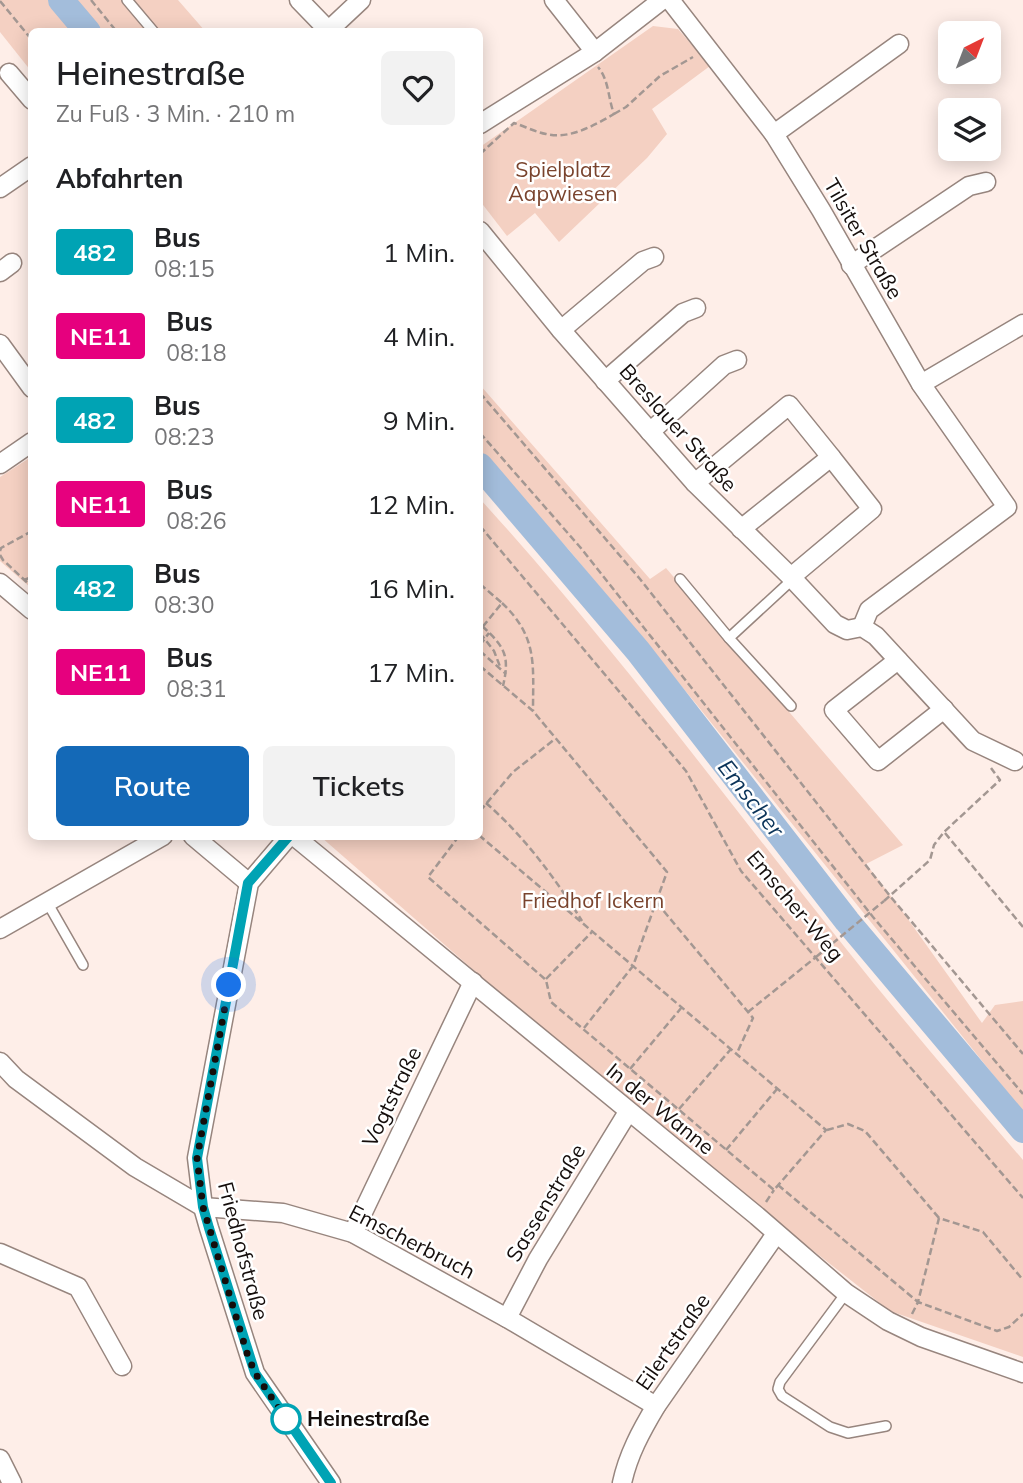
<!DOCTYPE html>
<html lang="de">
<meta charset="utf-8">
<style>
:root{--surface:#fff;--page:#f2f2f2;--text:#202124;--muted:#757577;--accent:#1469b7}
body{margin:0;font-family:Mulish,sans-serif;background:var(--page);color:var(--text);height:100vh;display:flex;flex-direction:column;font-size:26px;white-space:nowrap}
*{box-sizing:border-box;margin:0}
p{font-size:23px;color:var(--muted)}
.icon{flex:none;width:38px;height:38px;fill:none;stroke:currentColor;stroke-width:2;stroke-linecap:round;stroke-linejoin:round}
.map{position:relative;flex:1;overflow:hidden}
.details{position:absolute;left:28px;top:28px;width:455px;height:812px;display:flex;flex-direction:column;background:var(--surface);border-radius:10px;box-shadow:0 4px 18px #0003}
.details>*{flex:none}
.badge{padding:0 14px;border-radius:5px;font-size:24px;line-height:46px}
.needle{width:46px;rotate:42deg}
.controls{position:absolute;left:938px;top:21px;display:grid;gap:14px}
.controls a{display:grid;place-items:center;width:63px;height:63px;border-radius:10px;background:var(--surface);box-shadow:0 4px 18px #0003;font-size:35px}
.you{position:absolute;width:35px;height:35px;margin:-18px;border:5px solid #fff;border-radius:50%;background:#1a73e8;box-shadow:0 0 0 10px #1a73e833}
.map>.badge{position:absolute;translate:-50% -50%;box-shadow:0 0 0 4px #fff}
h2{padding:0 28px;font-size:26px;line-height:63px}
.round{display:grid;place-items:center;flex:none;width:74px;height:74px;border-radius:10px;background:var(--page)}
.headline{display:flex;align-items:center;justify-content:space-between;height:119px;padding:0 28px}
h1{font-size:33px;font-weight:600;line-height:52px}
.primary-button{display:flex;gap:14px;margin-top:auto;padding:14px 28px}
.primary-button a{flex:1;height:80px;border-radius:10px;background:var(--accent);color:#fff;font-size:28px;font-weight:600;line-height:80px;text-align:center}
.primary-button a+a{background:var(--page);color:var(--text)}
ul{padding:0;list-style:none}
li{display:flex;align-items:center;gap:21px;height:84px;padding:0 28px}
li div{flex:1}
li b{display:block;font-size:26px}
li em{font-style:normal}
li .badge{min-width:77px;font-weight:700;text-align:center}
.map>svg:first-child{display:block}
</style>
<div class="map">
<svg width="1023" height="1483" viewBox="0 0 1023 1483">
<rect width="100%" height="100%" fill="#feeee8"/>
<g fill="#f4d0c2">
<path d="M0 0H178L205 31 32 32 31 71 0 32Z"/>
<path d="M653 26 678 29 710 66 652 109 667 134 647 158 559 242 535 213 507 236 480 201V147Z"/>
<path d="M480 385 650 579 666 568 903 845 866 864 900 908 982 1023 995 1005 1023 1001V1112L697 705 569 550 480 453Z"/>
<path d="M31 457V588L0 561V477Z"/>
<path d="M480 499C609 640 723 795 843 945 901 1018 962 1089 1023 1160V1357L890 1311 639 1114 321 837 480 836Z"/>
</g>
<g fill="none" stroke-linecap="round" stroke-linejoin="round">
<g stroke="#a3bddb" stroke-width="26">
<path d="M61 0 88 32"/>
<path d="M480 466 638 651 847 921 1023 1130"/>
</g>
<g stroke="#97857e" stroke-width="12">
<g id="lane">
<path d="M127 0 154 32"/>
<path d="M680 579 729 638"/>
<path d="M791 706 729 638 793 579"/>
<path d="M47 902 83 965"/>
<path d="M846 1293 780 1382 778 1389 782 1396 830 1427 848 1433 886 1426"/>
</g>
</g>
<g stroke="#97857e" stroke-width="21">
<g id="street">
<path d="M299 0 330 32"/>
<path d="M554 0 595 52"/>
<path d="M670 0 774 134 821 210 921 384 1007 507 869 610 862 627"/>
<path d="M329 30 361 0"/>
<path d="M9 73 32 100"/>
<path d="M480 124 595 52 662 0"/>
<path d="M774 134 899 44"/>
<path d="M0 188 32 166"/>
<path d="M480 231 561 330 695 483 791 577 835 624 847 630 862 627 876 636 973 741 1015 761"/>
<path d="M851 265 969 186 986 182"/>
<path d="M0 272 12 263"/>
<path d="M561 330 643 261 654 257"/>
<path d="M0 344 32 388"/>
<path d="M605 381 683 313 696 308"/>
<path d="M921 384 1023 324"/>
<path d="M650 432 724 365 737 360"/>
<path d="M0 464 32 442"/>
<path d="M695 483 789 405 831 457"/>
<path d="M741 529 831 457 872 509 791 577"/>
<path d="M0 583 32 610"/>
<path d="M898 660 834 710 878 761 944 709"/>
<path d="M193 836 249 883"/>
<path d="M289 836 249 883 197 1158 203 1207 209 1228 255 1373 331 1483"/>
<path d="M294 836 757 1216 846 1293 888 1321 921 1337 1023 1373"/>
<path d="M0 929 163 836"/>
<path d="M0 1062 16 1079 135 1167 203 1207 283 1213 353 1233 507 1318 656 1406"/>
<path d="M353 1233 473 982"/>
<path d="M0 1253 78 1287 122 1366"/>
<path d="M507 1318 538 1259 628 1112"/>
<path d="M0 1459 12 1483"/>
<path d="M622 1483C628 1455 641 1431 656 1406L776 1234"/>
</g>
</g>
<g stroke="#a39792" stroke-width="2.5" stroke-dasharray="7 3.5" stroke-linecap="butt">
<path d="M91 0 117 32"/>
<path d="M0 1 32 40"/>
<path d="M614 114 626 107 660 76 693 57"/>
<path d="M480 154 514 123C524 126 535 132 546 134 569 140 595 125 614 114 608 98 609 80 598 67"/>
<path d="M480 393 640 579 890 896 1023 1054"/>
<path d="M480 433 580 547 873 917 1023 1094"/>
<path d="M480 526 686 771 741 871 1023 1198"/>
<path d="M0 551 1 548 32 531"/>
<path d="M0 555 3 560 32 587"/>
<path d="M24 580 32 577"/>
<path d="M480 584 502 603 480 630"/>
<path d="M502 603C538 637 533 665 533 711"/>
<path d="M482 626C505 647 510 656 503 686"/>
<path d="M480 633 494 651 501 669"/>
<path d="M480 645 489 633"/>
<path d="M480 651 506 674"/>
<path d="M480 666 533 711 667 872 633 966 584 1028"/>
<path d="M486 803C524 836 555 878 582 921"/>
<path d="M480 811 513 772 555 739"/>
<path d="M945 833 1023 927"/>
<path d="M459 836 428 877 546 980 551 1002 774 1190 826 1130 480 836"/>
<path d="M884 901 930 860 934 845 944 832 1000 780 991 768"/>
<path d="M657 903 753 1018 737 1053"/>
<path d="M546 979 593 931"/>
<path d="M748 1012 816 957"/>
<path d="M630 1069 682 1007"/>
<path d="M679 1109 731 1049"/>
<path d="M827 1130 848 1124 865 1131 939 1218"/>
<path d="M726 1150 777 1089"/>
<path d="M778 1185 918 1302 939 1218 983 1232 1023 1280"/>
<path d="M766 1202 774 1190"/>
<path d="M912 1314 918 1302 997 1331 1009 1327 1023 1314"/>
</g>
<use href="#lane" stroke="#fff" stroke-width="9"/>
<use href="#street" stroke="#fff" stroke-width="18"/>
<path stroke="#a39792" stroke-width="2.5" stroke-dasharray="7 3.5" stroke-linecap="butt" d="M816 957 884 901"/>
</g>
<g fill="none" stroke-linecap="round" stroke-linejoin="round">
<g stroke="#fff" stroke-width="16">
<path id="line" d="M289 836 248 883 197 1158 203 1207 209 1228 255 1373 331 1483"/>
</g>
<use href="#line" stroke="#00a3b4" stroke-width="10"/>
<path stroke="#140d0b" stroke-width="7" stroke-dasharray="0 12.6" d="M229 985 197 1158 203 1207 247 1353 255 1373 286 1419"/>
</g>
<circle fill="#fff" stroke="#00a3b4" stroke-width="3.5" cx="286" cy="1419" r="14"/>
<g text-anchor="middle" stroke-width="5" stroke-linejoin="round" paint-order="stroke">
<g font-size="21" fill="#79432d" stroke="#fff">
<text x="563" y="177">Spielplatz<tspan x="563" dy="24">Aapwiesen</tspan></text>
<text x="593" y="908">Friedhof Ickern</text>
</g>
<g font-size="21" fill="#140d0b" stroke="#fff">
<text transform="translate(863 239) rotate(60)" y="7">Tilsiter Straße</text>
<text transform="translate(678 428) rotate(48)" y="7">Breslauer Straße</text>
<text transform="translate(795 906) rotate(50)" y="7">Emscher-Weg</text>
<text transform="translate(392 1097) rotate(-64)" y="7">Vogtstraße</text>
<text transform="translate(660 1109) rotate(39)" y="7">In der Wanne</text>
<text transform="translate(546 1203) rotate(-59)" y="7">Sassenstraße</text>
<text transform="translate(412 1242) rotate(27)" y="7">Emscherbruch</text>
<text transform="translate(243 1251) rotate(75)" y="7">Friedhofstraße</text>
<text transform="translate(673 1342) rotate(-55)" y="7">Eilertstraße</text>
</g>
<g font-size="21" font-weight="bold" fill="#140d0b" stroke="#fff" text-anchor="start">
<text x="307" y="1426">Heinestraße</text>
</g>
<g font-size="23" font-style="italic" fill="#0a3359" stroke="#fff">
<text transform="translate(751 798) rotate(52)" y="8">Emscher</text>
</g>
</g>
</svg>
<div class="controls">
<a><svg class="needle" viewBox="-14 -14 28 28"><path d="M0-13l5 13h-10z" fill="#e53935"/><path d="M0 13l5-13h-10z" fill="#757577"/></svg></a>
<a><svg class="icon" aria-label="layers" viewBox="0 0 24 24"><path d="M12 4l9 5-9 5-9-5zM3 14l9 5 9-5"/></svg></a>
</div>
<div class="you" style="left:229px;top:985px"></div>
<section class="details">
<div class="headline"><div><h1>Heinestraße</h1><p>Zu Fuß · 3 Min. · 210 m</p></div><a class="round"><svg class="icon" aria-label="heart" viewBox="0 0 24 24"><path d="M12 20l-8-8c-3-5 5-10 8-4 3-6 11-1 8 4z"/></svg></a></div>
<h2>Abfahrten</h2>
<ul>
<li><span class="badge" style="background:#00a3b4;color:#fff">482</span><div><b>Bus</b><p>08:15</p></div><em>1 Min.</em></li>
<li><span class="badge" style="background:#e6007e;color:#fff">NE11</span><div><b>Bus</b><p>08:18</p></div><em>4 Min.</em></li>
<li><span class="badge" style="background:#00a3b4;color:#fff">482</span><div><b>Bus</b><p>08:23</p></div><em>9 Min.</em></li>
<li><span class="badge" style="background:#e6007e;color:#fff">NE11</span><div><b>Bus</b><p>08:26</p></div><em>12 Min.</em></li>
<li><span class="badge" style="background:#00a3b4;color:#fff">482</span><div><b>Bus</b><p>08:30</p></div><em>16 Min.</em></li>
<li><span class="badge" style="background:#e6007e;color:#fff">NE11</span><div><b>Bus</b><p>08:31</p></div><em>17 Min.</em></li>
</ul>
<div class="primary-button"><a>Route</a><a>Tickets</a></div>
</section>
</div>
